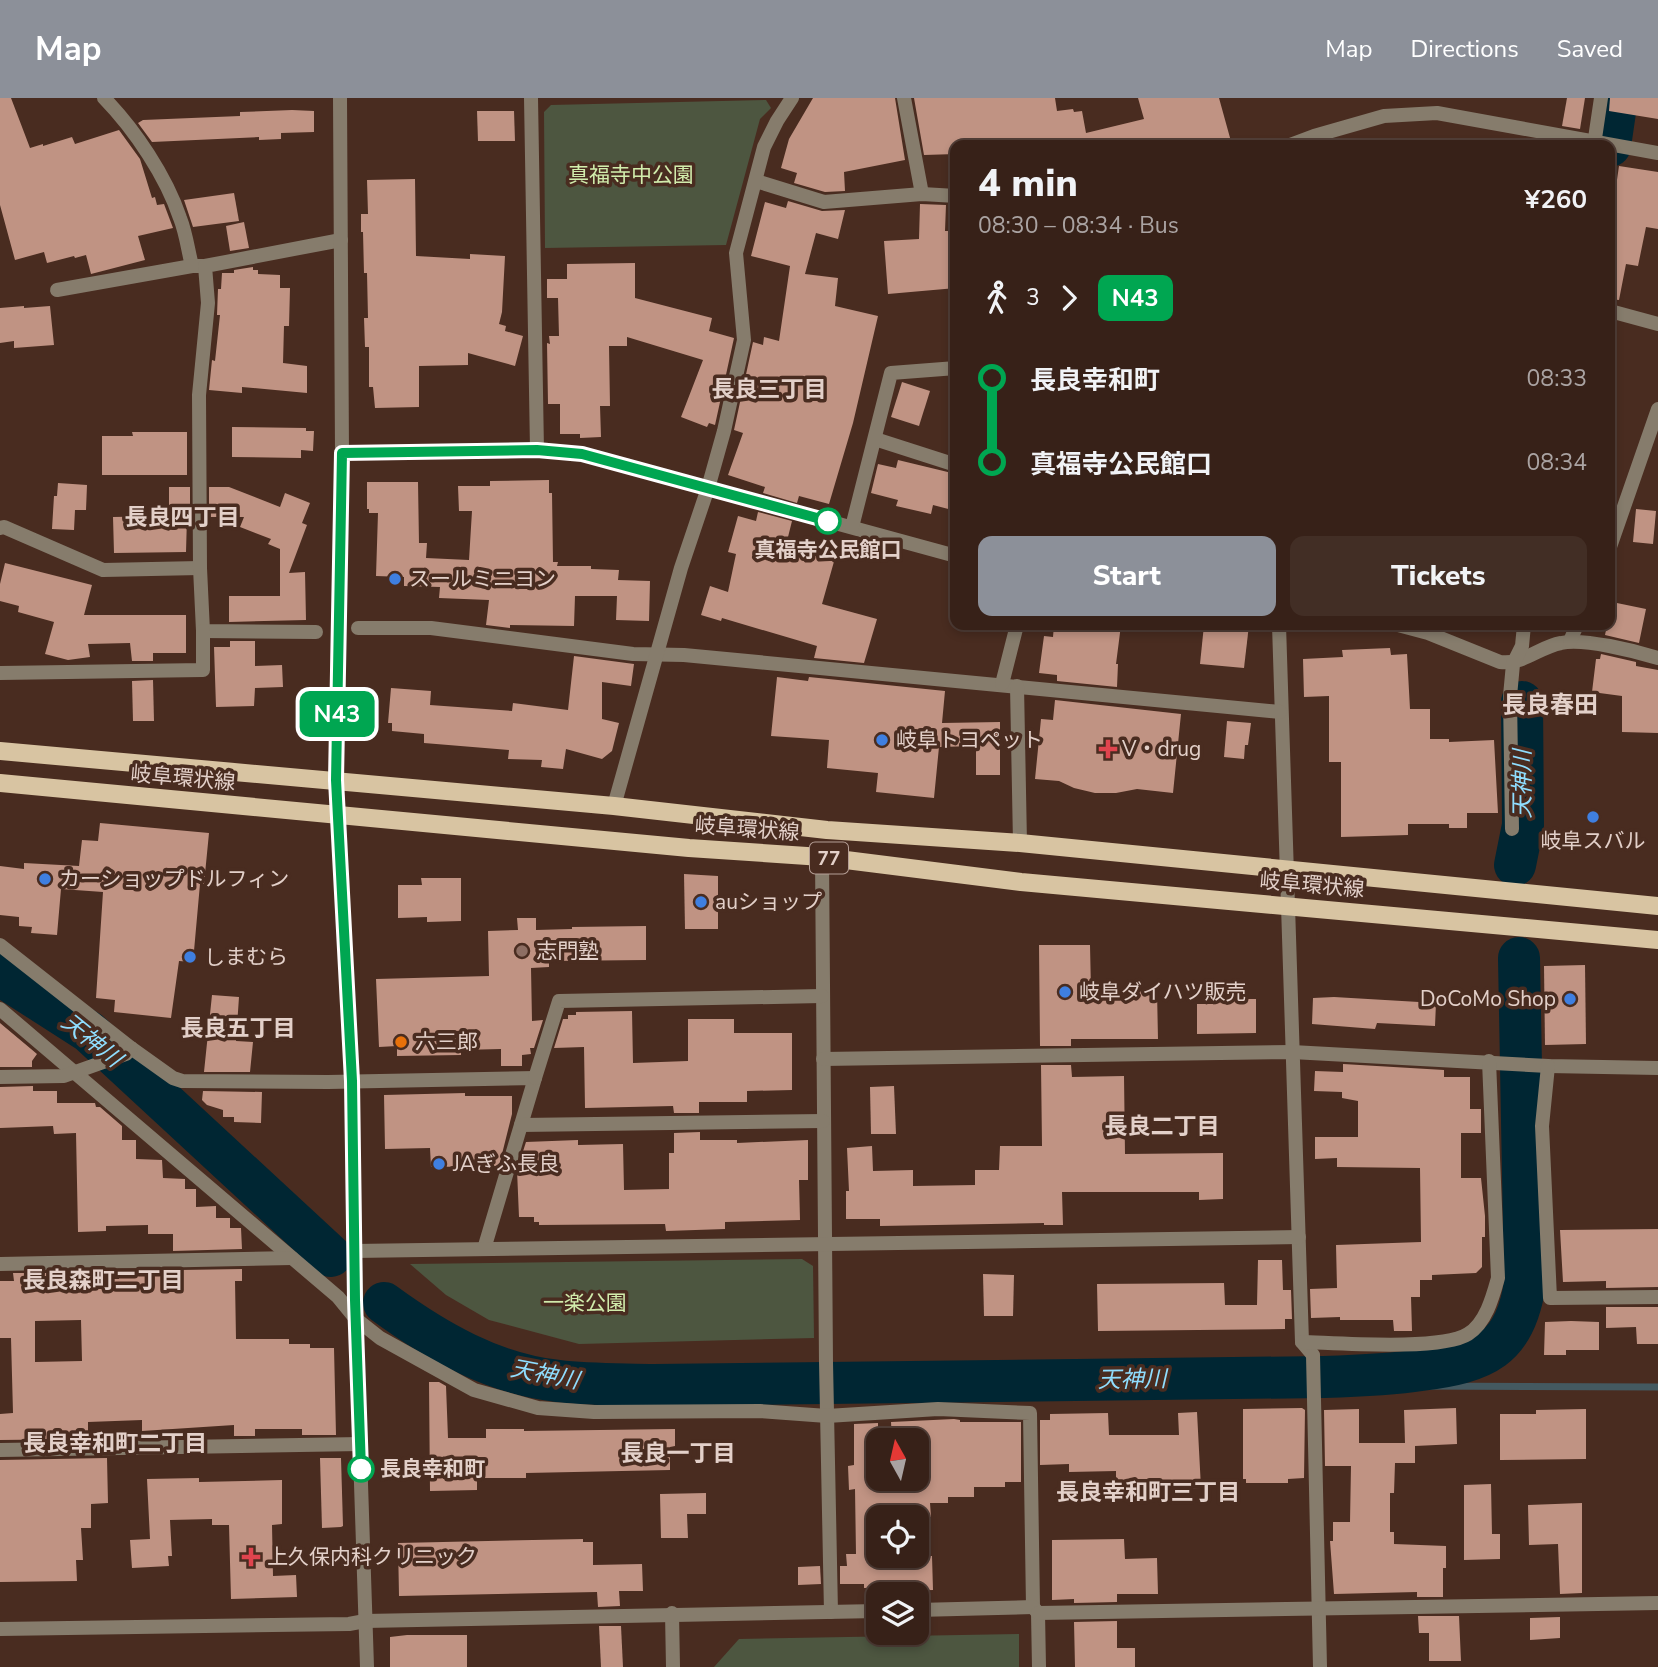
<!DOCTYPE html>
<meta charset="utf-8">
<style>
:root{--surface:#372118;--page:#422e25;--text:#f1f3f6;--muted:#aaa3a2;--line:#513e37;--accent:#8c9099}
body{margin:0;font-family:"Nunito Sans","Noto Sans JP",sans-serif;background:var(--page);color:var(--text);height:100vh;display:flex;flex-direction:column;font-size:26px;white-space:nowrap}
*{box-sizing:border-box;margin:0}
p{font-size:23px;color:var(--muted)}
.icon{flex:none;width:38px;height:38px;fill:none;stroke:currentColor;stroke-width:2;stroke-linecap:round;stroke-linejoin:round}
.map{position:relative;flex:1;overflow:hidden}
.details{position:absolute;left:950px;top:42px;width:665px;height:490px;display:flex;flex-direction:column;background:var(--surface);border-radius:14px;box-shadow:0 4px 10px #0003,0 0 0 2px var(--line)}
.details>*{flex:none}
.badge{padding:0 14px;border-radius:10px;font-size:24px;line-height:46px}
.needle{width:46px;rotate:352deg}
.fabs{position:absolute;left:866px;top:1330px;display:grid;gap:14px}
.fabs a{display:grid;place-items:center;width:63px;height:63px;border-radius:14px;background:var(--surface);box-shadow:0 4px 10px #0003,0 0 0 2px var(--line);font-size:35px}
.map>.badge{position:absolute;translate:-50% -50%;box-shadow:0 0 0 4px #fff}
.legs{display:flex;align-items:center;gap:10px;height:77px;padding:0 28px;font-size:23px}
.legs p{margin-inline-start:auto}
.head{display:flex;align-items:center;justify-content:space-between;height:119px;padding:0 28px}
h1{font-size:38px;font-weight:800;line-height:52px}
.button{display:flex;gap:14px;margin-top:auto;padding:14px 28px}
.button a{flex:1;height:80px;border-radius:14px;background:var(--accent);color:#fff;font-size:28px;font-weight:800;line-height:80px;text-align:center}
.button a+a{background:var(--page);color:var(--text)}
ul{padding:0 28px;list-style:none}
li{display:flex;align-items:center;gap:24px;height:84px;font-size:26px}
li i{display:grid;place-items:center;width:10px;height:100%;margin:0 9px;background:currentColor}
li i::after{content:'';width:18px;height:18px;margin:-9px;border:5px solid;border-radius:50%;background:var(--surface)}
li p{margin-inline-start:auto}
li:first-child i{background:linear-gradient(#0000 50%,currentColor 0)}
li:last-child i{background:linear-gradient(currentColor 50%,#0000 0)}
header{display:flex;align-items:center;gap:42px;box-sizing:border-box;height:98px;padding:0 35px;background:var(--accent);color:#fff}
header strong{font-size:33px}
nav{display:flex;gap:38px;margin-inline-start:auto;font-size:24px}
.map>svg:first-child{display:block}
</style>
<header>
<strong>Map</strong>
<nav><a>Map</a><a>Directions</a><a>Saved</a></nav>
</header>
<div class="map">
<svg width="1658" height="1569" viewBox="0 0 1658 1569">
<rect width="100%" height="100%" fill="#492c20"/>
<g fill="#4d5640">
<path d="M766 2 771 10 760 21 726 147 545 150 544 14 551 7Z"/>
<path d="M802 1161 813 1168 814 1240 579 1246 489 1222 446 1197 410 1166Z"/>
<path d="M1019 1536V1569H714L739 1541Z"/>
</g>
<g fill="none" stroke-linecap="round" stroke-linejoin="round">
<path stroke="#445960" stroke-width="7" d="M1406 1274 1421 1288 1658 1289"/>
<g stroke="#002633" stroke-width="42">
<path d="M1610 48 1617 0"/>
<path d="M1515 767 1523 727 1522 604"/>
<path d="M0 877 89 934 331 1158"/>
<path d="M384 1205C436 1243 493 1276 558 1283 589 1287 622 1286 654 1287L1323 1279C1355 1278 1388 1277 1421 1272 1483 1264 1516 1252 1525 1184L1519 860"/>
</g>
</g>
<g fill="#c09383" fill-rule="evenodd">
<path d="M0 0H11L30 50 43 46V48L72 39 75 46 119 32 140 61 152 100 155 99 157 107 164 106 173 130 138 138 145 162 91 176 86 157 75 160 74 158 47 165 44 154 15 162 0 107Z"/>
<path d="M813 0H895L905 62 844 74 845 93 825 94 794 85 797 75 781 70 789 41Z"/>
<path d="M914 0H1055L1057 13 1073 11 1074 14 1082 13 1086 35 1144 21 1138 0H1219L1232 47H956V56L924 57Z"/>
<path d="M1567 0H1585L1580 31 1562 28Z"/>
<path d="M1610 0H1658V21L1609 13Z"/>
<path d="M292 12 314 13V34L281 35V41L259 42V39L152 44 138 25 143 22 240 18V14Z"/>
<path d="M477 13H514L515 43H478Z"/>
<path d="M1619 68 1658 74V131L1646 129 1638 168 1626 166 1619 202 1610 201V130Z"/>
<path d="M415 81 416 158 470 161V156L505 158 502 214 499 226 506 228 505 233 523 238 515 268 468 255V267L419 268V309L375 310 373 289H369V249H365L364 220H368L367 175H364L363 134H361V116H368L367 82Z"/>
<path d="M234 95 239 123 193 129 184 102Z"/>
<path d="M788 103 822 113 845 112 838 141 816 135 805 176 838 180 835 208 878 218 853 325 829 406 799 398 797 405 763 395 765 389 728 377 743 335 734 332 753 244 763 247 764 239 779 243 790 168 751 158 765 104 786 110Z"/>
<path d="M920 106 946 107 945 133H956V190L888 196 884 143 919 141Z"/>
<path d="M244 124 249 150 230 153 226 128Z"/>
<path d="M635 165V200L712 220 709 233 734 240 715 327 709 325 707 329 681 319 703 262 627 239V248H609L610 308H600L601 339 580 340V336H560V306H548L547 245 550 246 549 238H559L558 200H547V181H567V166Z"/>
<path d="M253 169V172H258V176L280 177V190H290L289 228H284L283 265 307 268V295L242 289V295L209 292 212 262 215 263 220 217H217L218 191H221L222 175H234V172Z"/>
<path d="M24 208V210L50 208 54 247 14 250V243L0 245V210Z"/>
<path d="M902 284 930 293 919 328 891 319Z"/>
<path d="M232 329 306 330V333H314L313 353 301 352V360L232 359Z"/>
<path d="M132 334H187V377H102V338H133Z"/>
<path d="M898 362 956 376V413L933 407 931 416 896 408 898 402 871 395 878 366 896 370Z"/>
<path d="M549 382V395H552L553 464H558L557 468H591V471L619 472 618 482 650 483 649 523 616 522 617 498H575L574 528 510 527V530L486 527 489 502 439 500 440 489 404 488V479L376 478 378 415H369V411H367V384H418L419 445H427L426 460 469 462 472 413H459L458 388H490V383Z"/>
<path d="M58 385 87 387 86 412H75L74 432 52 431 54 398H57Z"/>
<path d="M169 389H190V419H187L186 454 114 455 113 419 166 418V415H169Z"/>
<path d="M209 389H229L280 409 285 395 310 405 302 425 307 427 289 475 305 474 306 522 229 524V498H280V451L268 446 271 441 240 429 244 419H209Z"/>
<path d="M1636 411 1656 413 1653 446 1633 444Z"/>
<path d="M758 414 792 423 786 447 835 460 822 506 877 521 864 565 814 560 817 548 722 520 721 523 701 517 710 488 728 494 736 456 728 454 738 418 756 423Z"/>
<path d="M5 465 92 487 84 517H186V555H153V563H132L130 545 88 546 90 559 68 562 45 556 54 524 18 514 19 508 0 503V486Z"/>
<path d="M1612 504 1646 511 1639 545 1605 537 1607 527H1610Z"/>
<path d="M1054 527H1121L1116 566H1118L1117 589 1057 583V577L1039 575 1044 538 1053 539Z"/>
<path d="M1204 527H1249L1244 570 1200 566Z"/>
<path d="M230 543H255V568L282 567 283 589 255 590 254 608 216 609 214 549H230Z"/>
<path d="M1390 550 1391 557 1407 556 1410 611H1430V641H1449V644L1494 642 1498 715H1467V730H1449V726H1408V737L1341 739V664H1329V598L1304 599 1303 561 1343 559 1342 552Z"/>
<path d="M1601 556 1636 564V568L1658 572V635L1622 634V598L1592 594 1596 561H1600Z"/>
<path d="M574 558 634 566 631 588 602 584V621L619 625 612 653 602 661 566 651 563 671 541 669 542 662 508 661 509 652 424 645V636L392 633V625H388L391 590 431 593 430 607 512 613 513 605 568 612Z"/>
<path d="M777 579 808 583 809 579 945 593 942 625 1000 624V677H976V648L939 649 934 700 876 694 878 675 827 670 829 642 771 638Z"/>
<path d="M153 582 154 623H133L132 583Z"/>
<path d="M1055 602 1181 616 1173 695 1137 691 1116 695H1095L1074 690 1059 683 1035 681 1041 621 1053 622Z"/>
<path d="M1227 623 1251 625 1248 647H1245L1244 661 1224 659Z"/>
<path d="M100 725 209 735 204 786H200L193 864 179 863 171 920 114 914 115 902 96 900 103 794 61 791 57 837 31 835 32 829 19 828V819L0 817V768L24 771V765L79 768 82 742 98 743Z"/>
<path d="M684 776 718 778V831H685Z"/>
<path d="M421 780H461V823L427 824V819L398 820V787H422Z"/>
<path d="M517 820H536V832L572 831V829L646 828V862L549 863V869L531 870 532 923 543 922 534 950H530L531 956 522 957V968H501V951L461 952V957L397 958V948L379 949 376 881 489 878 488 833 518 832Z"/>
<path d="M1039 847H1090L1091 893H1157L1158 941H1071V948H1040Z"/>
<path d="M1585 867 1586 946 1545 947 1544 868Z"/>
<path d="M212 897 239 899 236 943 253 944 250 974H204Z"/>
<path d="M1334 899 1436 905 1435 928 1377 925 1375 931 1312 926 1313 900Z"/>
<path d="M1214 901H1256V935L1197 936V906H1214Z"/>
<path d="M632 913 633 965 688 963V921H734V935H792V992L747 993V1004H699V1015H674L673 1008 585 1010 584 949 554 950 563 921H568V917H576V914Z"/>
<path d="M0 925 37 956 32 963V969H0Z"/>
<path d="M1343 966 1444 972V979H1470V1011H1481V1035H1461V1080H1481L1485 1118V1139H1482V1169L1476 1175 1432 1177V1182H1420V1199H1411L1412 1233H1394L1393 1222H1340V1219L1311 1220 1310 1191 1337 1190 1336 1147 1421 1144 1420 1070 1337 1069V1060L1315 1061V1039H1358V1003L1342 1000V994L1314 993 1315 973 1343 974Z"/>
<path d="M1041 967H1071L1072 979 1124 978 1125 1056 1223 1055V1101L1199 1102V1094H1062L1063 1127H1044V1125L880 1128V1121H846V1093H849L847 1050 872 1048 873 1073 913 1072V1088L975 1087V1072H999L1000 1048H1042Z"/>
<path d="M33 988V993H57V1005H95L96 1009H100L122 1028V1042H136V1061L162 1062 163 1080 185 1081V1091H196V1109L216 1108V1120H230V1130H241L242 1151 173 1153V1136H148V1127L106 1128V1133L78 1134 76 1035 54 1036 53 1028 0 1030V989Z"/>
<path d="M894 988 896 1036H871L870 989Z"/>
<path d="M203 993 262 994 261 1025 234 1024V1019H223V1012L207 1007 202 1002Z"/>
<path d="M465 995V998H512V1016L499 1068 431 1069 430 1050 385 1051 384 997Z"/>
<path d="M700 1034V1042H737V1045L808 1042V1082H799L800 1122 725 1124V1131L666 1133 665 1126 539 1127V1124H534V1119H519L517 1072 526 1044 578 1042V1047L623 1046 624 1092 669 1091V1055H674V1035Z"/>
<path d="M1658 1131V1189L1606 1190V1183L1563 1184 1560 1132Z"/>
<path d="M1258 1162H1282L1283 1192H1291L1292 1221H1285V1231L1098 1233 1097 1186 1224 1185 1225 1207H1257Z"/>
<path d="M242 1171V1183H235L236 1241H289V1246H310V1250H334L336 1337H302V1331H255V1338H234V1327L142 1333V1322L88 1324V1341L0 1342V1316L13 1315 11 1240H0V1183H14L13 1175H70V1181H119V1173ZM81 1222 82 1263 35 1264V1223Z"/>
<path d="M983 1176 1014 1177 1013 1218H984Z"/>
<path d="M1606 1209H1658V1246H1637L1636 1229 1606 1230Z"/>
<path d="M1571 1223 1599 1224V1252H1566V1257H1544L1545 1224Z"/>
<path d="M429 1284H439L446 1288 448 1340H486V1331H524V1333L675 1331V1348L670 1349V1372L526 1375V1380H477V1392L430 1393Z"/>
<path d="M1302 1310 1305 1312 1304 1380 1288 1381V1385H1246V1381H1243V1311Z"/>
<path d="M1456 1310 1457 1346 1415 1348V1365H1395L1394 1395H1390V1434H1394V1446L1446 1448V1470H1443V1499H1417V1494L1334 1496 1330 1443H1333V1424H1350L1351 1368H1325L1324 1312 1359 1311V1345H1405L1404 1312Z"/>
<path d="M1586 1311V1361L1500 1362V1316H1536V1312Z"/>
<path d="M1197 1314 1201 1390 1116 1392V1373L1069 1374V1366L1040 1367V1322H1050V1316L1108 1315 1109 1337H1179L1178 1315Z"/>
<path d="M954 1321 960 1322V1324H1021V1384H1005V1389H974V1399H948V1405H930L931 1419H878V1458H932L933 1492 904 1493V1489L864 1490V1486H840V1468H847L846 1456H856L855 1391 849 1392 848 1368 854 1367V1326L878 1325V1381H917V1342H892L891 1324Z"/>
<path d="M107 1360 108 1405 91 1406V1430H81L83 1462H76L77 1483 0 1484V1362Z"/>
<path d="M320 1360H341L343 1428 341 1429 322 1430Z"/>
<path d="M199 1380V1384L282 1382V1426L272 1427 273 1478 296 1477 297 1499 231 1501 229 1427H212V1421L170 1422 172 1458H168L169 1468 132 1470 130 1442 150 1441 147 1381Z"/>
<path d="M1491 1386 1492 1436H1500V1461L1464 1462V1387Z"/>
<path d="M706 1395V1416H687L688 1440H661L660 1396Z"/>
<path d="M1582 1405V1495L1560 1496 1558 1446 1529 1447 1528 1407Z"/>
<path d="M583 1441V1444H593V1467L642 1466 643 1493H619L620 1508 598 1509 597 1494 399 1498 398 1445Z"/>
<path d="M1124 1441 1125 1461 1157 1460 1158 1496H1117V1504L1074 1505V1501L1052 1502V1442Z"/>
<path d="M820 1468 821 1486 798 1487V1469Z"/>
<path d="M1418 1518H1459L1461 1563H1429V1535H1419Z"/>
<path d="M1560 1519V1540L1530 1542V1520Z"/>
<path d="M1117 1523V1550H1135V1569H1075L1074 1524Z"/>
<path d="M599 1528H621L623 1569H601Z"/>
<path d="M407 1537H467V1569H390V1539Z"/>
</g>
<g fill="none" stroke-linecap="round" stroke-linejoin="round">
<g stroke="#867c6c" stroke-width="14">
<path d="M104 0C135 32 166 78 180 120 186 135 188 152 192 168H205"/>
<path d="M531 0 537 352"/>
<path d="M904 0 922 96"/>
<path d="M1290 47 1314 38 1384 18 1437 15 1658 55"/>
<path d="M1594 47 1601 0"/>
<path d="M756 83 824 104 922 96 956 98"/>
<path d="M57 192 192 168"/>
<path d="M1610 213 1658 226"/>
<path d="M875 341 956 367"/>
<path d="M342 355 537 352 582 356 956 458"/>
<path d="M852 429 891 275 956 270"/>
<path d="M0 430 4 429 103 472 200 470"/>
<path d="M1610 449 1658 311"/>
<path d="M1279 527 1302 1244 1313 1257 1320 1569"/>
<path d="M1398 527 1428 535 1500 564C1523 567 1539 549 1561 545 1584 540 1635 553 1658 560"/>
<path d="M358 530H431L633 556 684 557 1280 614"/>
<path d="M316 534 203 533 200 470 199 297 208 205 205 168 341 142"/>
<path d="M1570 543 1577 527"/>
<path d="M0 575 203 572V533"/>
<path d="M1002 586 1017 527"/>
<path d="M1017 588 1020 745"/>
<path d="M614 708 681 470 708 390 724 333 744 242 736 155 764 49 777 23 792 0"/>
<path d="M1512 731 1510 598 1513 566 1522 548 1524 527"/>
<path d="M822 759 826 1264 831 1514"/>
<path d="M0 847 131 950 173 980 182 983 328 984 535 980 484 1151"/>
<path d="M0 911 338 1199 356 1221 380 1240 474 1292 538 1310 594 1314 760 1313 827 1318 938 1311 1030 1315 1033 1509 1038 1515 1039 1569"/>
<path d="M823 961 1292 954 1548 968 1658 970"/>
<path d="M1548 968 1542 1028 1550 1200 1658 1199"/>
<path d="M0 979 64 978 126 956 131 950"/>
<path d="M535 980 559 903 822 898"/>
<path d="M521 1027 823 1023"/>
<path d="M354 1153 1299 1139"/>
<path d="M0 1166 292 1160"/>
<path d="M1302 1244C1338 1245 1441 1253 1468 1236 1486 1225 1493 1198 1498 1180L1489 963"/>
<path d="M0 1352 361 1346"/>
<path d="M917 1512 1033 1509"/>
<path d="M672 1515 673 1569"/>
<path d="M1038 1515 1658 1505"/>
<path d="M0 1531 349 1526 365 1523 878 1513"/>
</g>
<path stroke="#867c6c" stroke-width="14" d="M340 0 342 355 336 682 352 983 355 1202 367 1569"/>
<g stroke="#d8c4a2" stroke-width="18">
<path d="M0 653 614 708 827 732 1020 745 1658 808"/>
<path d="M0 685 689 750 822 759 1021 784 1658 842"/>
</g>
</g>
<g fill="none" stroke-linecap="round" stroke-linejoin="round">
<g stroke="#fff" stroke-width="16">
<path id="line-1" d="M361 1371 355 1202 352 983 336 682 342 355 537 352 582 356 828 423"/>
</g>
<use href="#line-1" stroke="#00a651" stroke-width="10"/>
</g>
<g fill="#fff" stroke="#00a651" stroke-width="3.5">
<circle cx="828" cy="423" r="12"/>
<circle cx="361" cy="1371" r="12"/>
</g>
<g fill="#3f7fe0" stroke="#492c20" stroke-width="2.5">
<circle cx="395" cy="481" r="7"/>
<circle cx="882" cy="642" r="7"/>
<circle cx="1593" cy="719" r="7"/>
<circle cx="45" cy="781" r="7"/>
<circle cx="701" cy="804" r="7"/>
<circle cx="190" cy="859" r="7"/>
<circle cx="1065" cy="894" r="7"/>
<circle cx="1570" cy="901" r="7"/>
<circle cx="439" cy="1066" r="7"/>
</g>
<g fill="#e0444e" stroke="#492c20" stroke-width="2.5">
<path d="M1104.5 640.5h7v7h7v7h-7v7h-7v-7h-7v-7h7z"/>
<path d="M247.5 1448.5h7v7h7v7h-7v7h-7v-7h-7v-7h7z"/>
</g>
<circle fill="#8d6e63" stroke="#492c20" stroke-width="2.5" cx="522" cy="853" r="7"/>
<circle fill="#e8710a" stroke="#492c20" stroke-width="2.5" cx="401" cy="944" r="7"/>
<g text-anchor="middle" stroke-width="7" stroke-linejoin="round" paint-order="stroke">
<rect fill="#492c20" stroke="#b59f96" stroke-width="2" x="810" y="744.5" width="38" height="31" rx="5"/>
<g font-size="19" font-weight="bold" fill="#e3d0c9">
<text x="829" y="767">77</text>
</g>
<g font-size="21" fill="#d1ecac" stroke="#492c20">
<text x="631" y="84">真福寺中公園</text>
<text x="585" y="1212">一楽公園</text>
</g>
<g font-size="21" font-weight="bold" fill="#e3d0c9" stroke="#492c20">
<text x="828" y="459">真福寺公民館口</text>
<text x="380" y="1378" text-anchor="start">長良幸和町</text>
</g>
<g font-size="21" fill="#e3d0c9" stroke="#492c20" text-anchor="start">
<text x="409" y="488">スールミニヨン</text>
<text x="896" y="649">岐阜トヨペット</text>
<text x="1122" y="658">V・drug</text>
<text x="1593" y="750" text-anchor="middle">岐阜スバル</text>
<text x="59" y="788">カーショップドルフィン</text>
<text x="715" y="811">auショップ</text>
<text x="536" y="860">志門塾</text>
<text x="204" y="866">しまむら</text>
<text x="1079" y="901">岐阜ダイハツ販売</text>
<text x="1556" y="908" text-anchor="end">DoCoMo Shop</text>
<text x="415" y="951">六三郎</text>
<text x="453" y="1073">JAぎふ長良</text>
<text x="267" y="1466">上久保内科クリニック</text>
</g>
<g font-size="21" fill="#e3d0c9" stroke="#492c20">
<text transform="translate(183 680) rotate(5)" y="7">岐阜環状線</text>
<text transform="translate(747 731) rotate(4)" y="7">岐阜環状線</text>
<text transform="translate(1312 787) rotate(5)" y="7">岐阜環状線</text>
</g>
<g font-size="23" font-weight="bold" fill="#e3d0c9" stroke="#492c20">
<text x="769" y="299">長良三丁目</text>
<text x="182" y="427">長良四丁目</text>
<text x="238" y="938">長良五丁目</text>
<text x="1162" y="1036">長良二丁目</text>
<text x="103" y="1190">長良森町二丁目</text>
<text x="115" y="1353">長良幸和町二丁目</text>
<text x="678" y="1363">長良一丁目</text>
<text x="1148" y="1402">長良幸和町三丁目</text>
</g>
<g font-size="23" font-style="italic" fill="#8fddfe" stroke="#492c20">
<text transform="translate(1522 686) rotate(-90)" y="8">天神川</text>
<text transform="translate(92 942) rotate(39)" y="8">天神川</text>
<text transform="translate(545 1276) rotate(11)" y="8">天神川</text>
<text transform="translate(1132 1281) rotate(-1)" y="8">天神川</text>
</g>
<g font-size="24" font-weight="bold" fill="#e3d0c9" stroke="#492c20">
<text x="1550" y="615">長良春田</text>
</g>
</g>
</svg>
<div class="fabs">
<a><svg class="needle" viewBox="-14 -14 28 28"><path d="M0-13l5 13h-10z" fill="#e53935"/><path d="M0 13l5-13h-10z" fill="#aaa3a2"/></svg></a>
<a><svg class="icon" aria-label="locate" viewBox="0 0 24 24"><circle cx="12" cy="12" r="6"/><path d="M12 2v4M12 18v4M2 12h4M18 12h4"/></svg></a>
<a><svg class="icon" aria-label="layers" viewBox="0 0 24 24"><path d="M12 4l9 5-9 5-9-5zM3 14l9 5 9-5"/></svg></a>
</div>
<b class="badge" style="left:337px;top:616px;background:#00a651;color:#fff">N43</b>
<section class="details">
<div class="head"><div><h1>4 min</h1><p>08:30 – 08:34 · Bus</p></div><b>¥260</b></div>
<div class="legs"><svg class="icon" aria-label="walk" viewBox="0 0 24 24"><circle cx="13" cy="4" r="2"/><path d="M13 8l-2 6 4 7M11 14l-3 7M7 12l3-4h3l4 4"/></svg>3<svg class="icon" aria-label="forward" viewBox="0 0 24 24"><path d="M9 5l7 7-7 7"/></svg><b class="badge" style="background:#00a651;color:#fff">N43</b></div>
<ul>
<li><i style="color:#00a651"></i><b>長良幸和町</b><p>08:33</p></li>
<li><i style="color:#00a651"></i><b>真福寺公民館口</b><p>08:34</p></li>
</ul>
<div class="button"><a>Start</a><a>Tickets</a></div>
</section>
</div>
